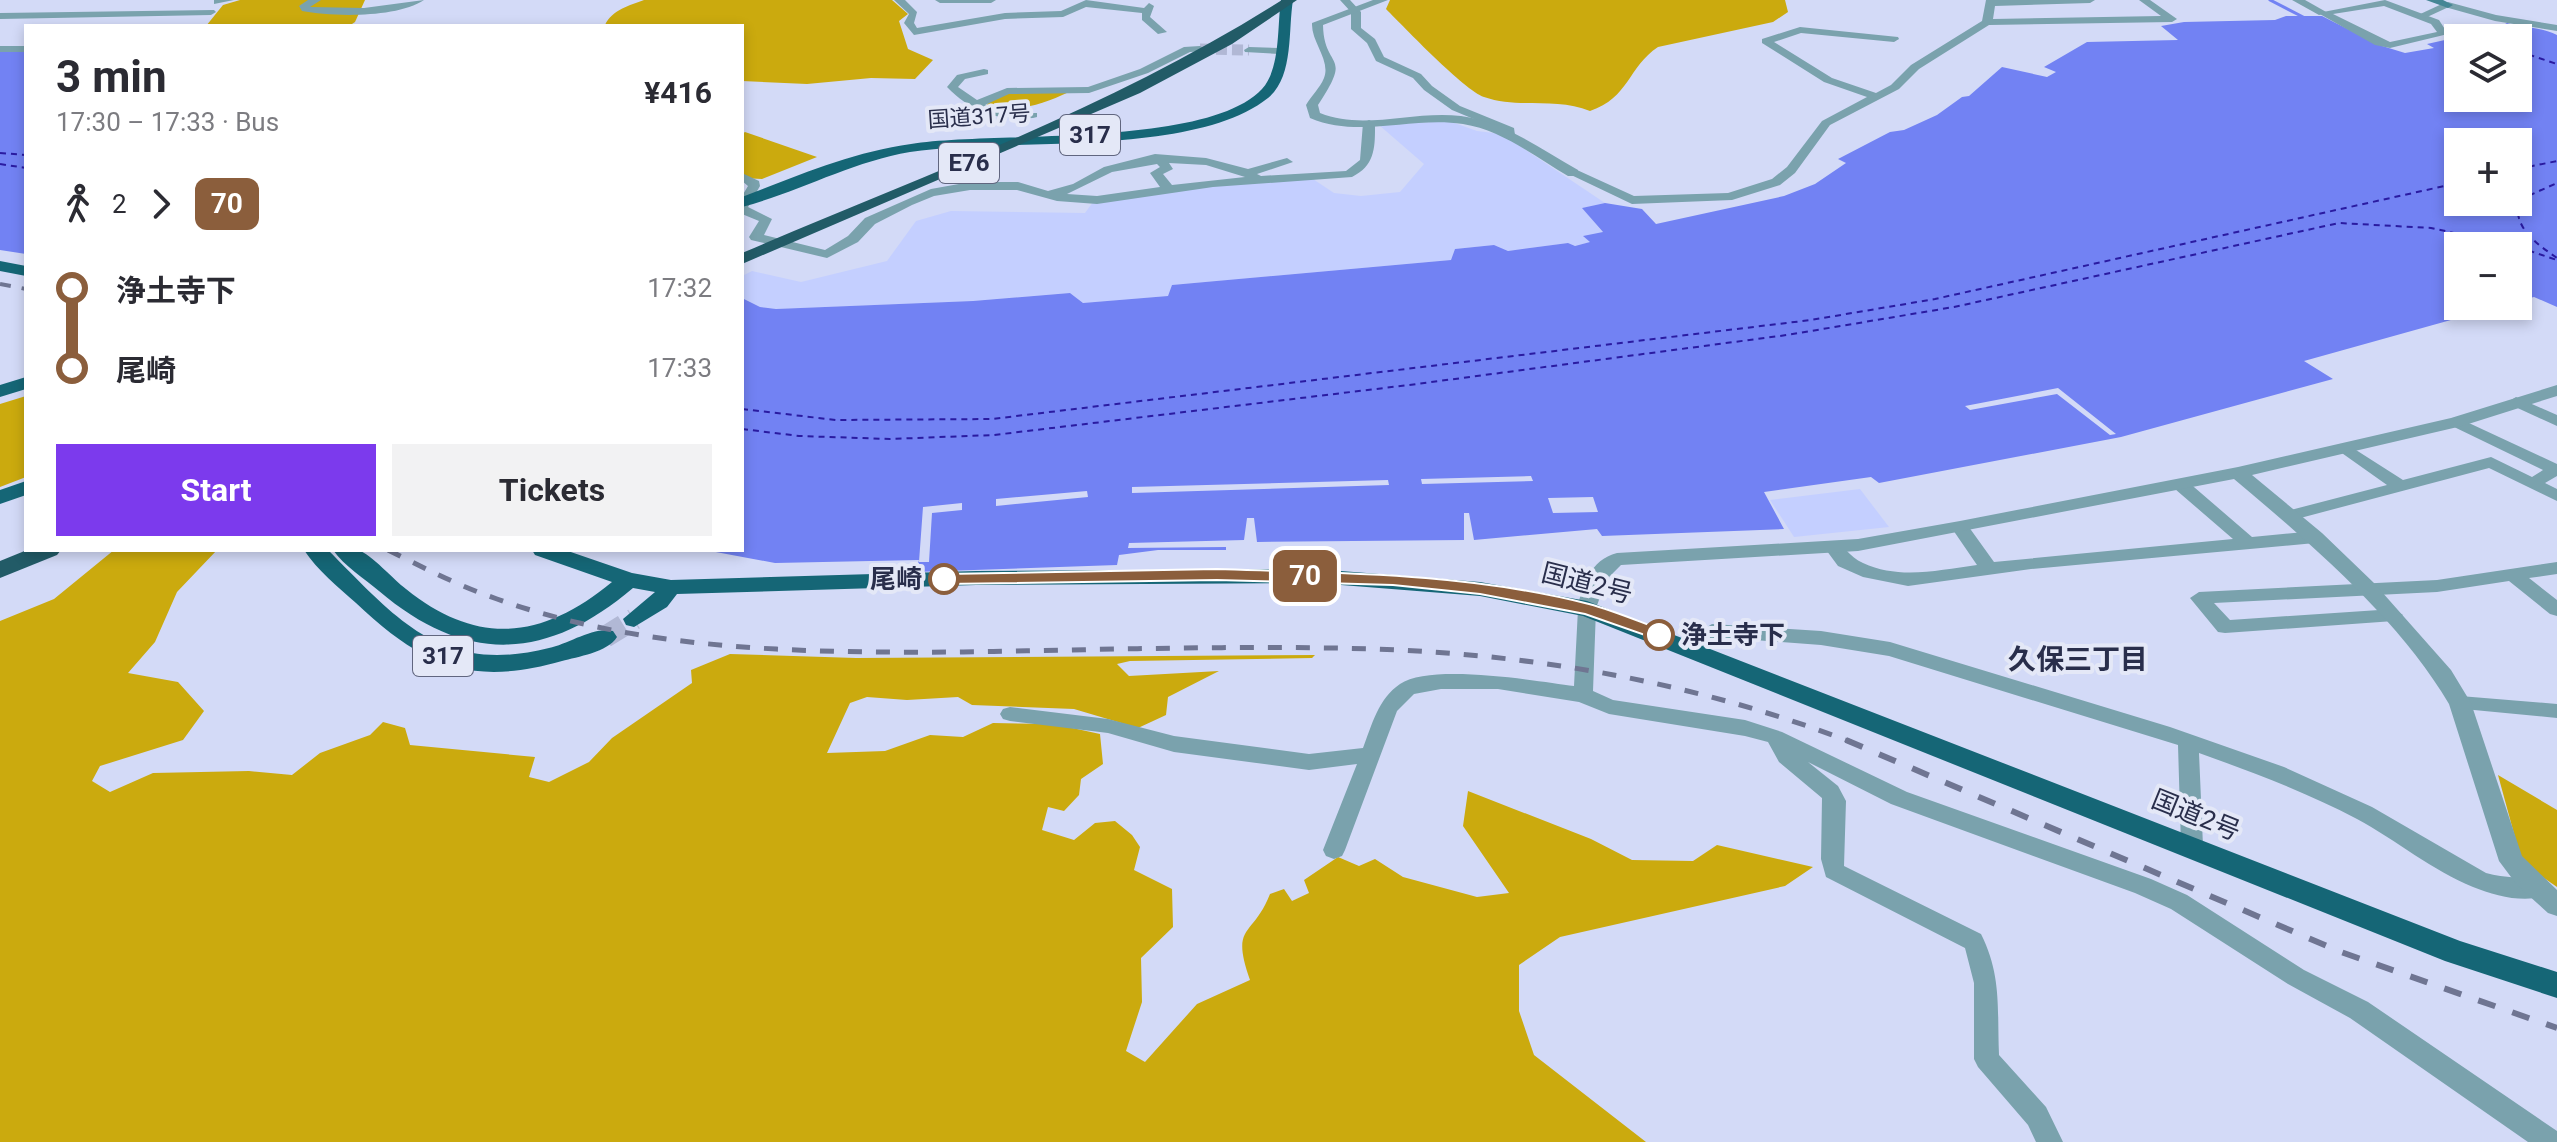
<!DOCTYPE html>
<meta charset="utf-8">
<style>
:root{--surface:#fff;--page:#f2f2f3;--text:#2b2b33;--muted:#7c7c81;--accent:#7c3aed}
body{margin:0;font-family:Roboto,"Noto Sans JP",sans-serif;background:var(--page);color:var(--text);height:100vh;display:flex;flex-direction:column;font-size:30px;white-space:nowrap}
*{box-sizing:border-box;margin:0}
p{font-size:26px;color:var(--muted)}
.icon{flex:none;width:44px;height:44px;fill:none;stroke:currentColor;stroke-width:2;stroke-linecap:round;stroke-linejoin:round}
.map{position:relative;flex:1;overflow:hidden}
.drawer{position:absolute;left:24px;top:24px;width:720px;height:528px;display:flex;flex-direction:column;background:var(--surface);border-radius:0px;box-shadow:0 4px 12px #0003}
.drawer>*{flex:none}
.badge{padding:0 16px;border-radius:12px;font-size:28px;line-height:52px}
.fabs{position:absolute;left:2444px;top:24px;display:grid;gap:16px}
.fabs a{display:grid;place-items:center;width:88px;height:88px;border-radius:0px;background:var(--surface);box-shadow:0 4px 12px #0003;font-size:40px}
.map>.badge{position:absolute;translate:-50% -50%;box-shadow:0 0 0 4px #fff}
.legs{display:flex;align-items:center;gap:12px;height:88px;padding:0 32px;font-size:26px}
.legs p{margin-inline-start:auto}
.summary{display:flex;align-items:center;justify-content:space-between;height:136px;padding:0 32px}
h1{font-size:44px;font-weight:700;line-height:60px}
.action{display:flex;gap:16px;margin-top:auto;padding:16px 32px}
.action a{flex:1;height:92px;border-radius:0px;background:var(--accent);color:#fff;font-size:32px;font-weight:700;line-height:92px;text-align:center}
.action a+a{background:var(--page);color:var(--text)}
ul{padding:0 32px;list-style:none}
li{display:flex;align-items:center;gap:28px;height:80px;font-size:30px}
li i{display:grid;place-items:center;width:12px;height:100%;margin:0 10px;background:currentColor}
li i::after{content:'';width:20px;height:20px;margin:-10px;border:6px solid;border-radius:50%;background:var(--surface)}
li p{margin-inline-start:auto}
li:first-child i{background:linear-gradient(#0000 50%,currentColor 0)}
li:last-child i{background:linear-gradient(currentColor 50%,#0000 0)}
.map>svg:first-child{display:block}
</style>
<div class="map">
<svg width="2557" height="1142" viewBox="0 0 2557 1142">
<rect width="100%" height="100%" fill="#d3daf7"/>
<g fill="#c4cfff">
<path d="M1449 121 1477 131 1502 134 1605 203 1583 208 1603 233 1584 237 1591 242 1574 246 1568 243 1508 251 1494 245 1455 249 1451 260 1172 285 1168 296 1083 303 1070 293 973 301 776 309 760 307 742 298V276L752 271 801 282 887 261 916 221 951 211 1085 213 1093 202 1241 182 1310 177 1334 193 1361 196 1400 192 1424 164 1379 125Z"/>
<path d="M1860 489 1889 527 1794 537 1770 500Z"/>
</g>
<g fill="#cbaa0e">
<path d="M240 0H365L355 22 349 26H206L223 5Z"/>
<path d="M644 0H892L908 14 899 21 908 49 933 60 915 79 871 78 807 84 742 81V26L605 25C612 10 630 5 644 0Z"/>
<path d="M1390 0H1785L1788 12 1773 22 1658 47C1628 67 1629 98 1590 111 1557 97 1518 109 1484 97 1464 90 1405 28 1386 9Z"/>
<path d="M1069 92C1041 105 1017 113 986 106 1003 85 1045 93 1069 92Z"/>
<path d="M745 132 817 157 762 179 742 178V134Z"/>
<path d="M26 396V477L0 487V404Z"/>
<path d="M114 550H217L177 592 155 642 128 673 178 682 204 711 183 740 100 766 92 781 110 792 153 773 249 771 292 775 320 753 370 735 383 722 405 728 410 745 535 757 529 777 549 782 589 762 612 738 692 683 691 670 730 654 856 658 1315 655 1312 658 1130 661 1117 664 1129 676 1219 671 1168 697 1166 715 1138 728 1074 709 972 705 958 697 907 700 867 697 850 703 827 753 885 751 930 735 963 737 993 723 1054 724 1100 734 1103 764 1081 779 1079 795 1064 811 1048 807 1042 830 1074 840 1095 823 1115 821 1132 835 1140 847 1134 870 1172 889 1173 927 1141 958 1142 1002 1126 1051 1145 1062 1197 1004 1250 980C1230 923 1253 938 1270 894L1284 889 1292 901 1309 893 1304 880 1338 857 1359 866 1375 859 1403 877 1477 897 1509 893 1463 826 1468 791 1591 839 1632 860 1693 861 1717 845 1813 867 1785 886 1560 937 1519 965V1011L1534 1055 1646 1142H0V621L54 599Z"/>
<path d="M2498 775 2557 810V887L2522 863Z"/>
</g>
<g fill="#7282f3" fill-rule="evenodd">
<path d="M2286 16H2322L2379 45 2405 53 2434 48 2427 44 2476 33 2490 38H2458V98H2518V38H2495L2512 34 2497 28 2507 23C2525 28 2540 27 2557 35V307L2534 297 2518 301V246H2458V306H2501L2304 361 2333 379 2121 437 1879 483 1871 477 1764 492 1784 529 1602 536 1597 529 1474 540 1469 513H1464V540L1257 542 1254 518H1247L1244 540 1129 543 1128 548 1226 547V550H1158L1119 555 1117 565 915 572 919 560 775 563 705 550H742V298L760 307 776 309 973 301 1070 293 1083 303 1168 296 1172 285 1451 260 1455 249 1494 245 1508 251 1568 243 1575 246 1590 242 1583 236 1603 232 1582 208 1605 203 1642 209 1656 224 1784 196 1815 184 1846 163 1838 159 1890 132 1904 130 1937 115 1962 97 1969 96 2002 67 2047 77 2056 72 2044 67 2087 42 2178 40 2161 26 2184 22 2275 20ZM2458 142H2518V202H2458Z"/>
<path d="M26 50V254L0 250V51Z"/>
</g>
<g fill="#d3daf7">
<path d="M2058 388 2116 434 2110 435 2057 394 1970 410 1965 406Z"/>
<path d="M1531 476 1533 481 1422 484 1421 479Z"/>
<path d="M1388 480 1389 485 1132 493V487Z"/>
<path d="M1087 491 1088 497 996 506V499Z"/>
<path d="M1593 497 1598 512 1553 513 1548 498Z"/>
<path d="M962 503V510L932 513 929 562H919L923 507Z"/>
</g>
<g fill="none" stroke-linecap="round" stroke-linejoin="round">
<path stroke="#7282f3" stroke-width="3" d="M2270 0 2305 18"/>
<g stroke="#2a1ba1" stroke-width="2" stroke-dasharray="6 5" stroke-linecap="butt">
<path d="M2518 51 2557 64"/>
<path d="M0 153 26 155"/>
<path d="M0 164 26 168"/>
<path d="M2518 169 2557 161"/>
<path d="M2519 200 2557 183"/>
<path d="M2518 202C2514 229 2537 244 2557 258"/>
<path d="M2518 247 2557 260"/>
<path d="M742 409 836 420 992 419 1811 320 1935 299 2458 183"/>
<path d="M742 429 799 436 890 439 994 435 1409 385 1787 335 1954 307 2339 223 2431 228 2515 246"/>
</g>
<path stroke="#b1b8d5" stroke-width="11" stroke-dasharray="11 5" stroke-linecap="butt" d="M1200 49 1249 50"/>
<path stroke="#b1b8d5" stroke-width="22" stroke-dasharray="22 11" stroke-linecap="butt" d="M605 637 634 619"/>
<g fill="#7aa2ad" fill-rule="evenodd">
<path d="M214 0H234L214 4Z"/>
<path d="M308 0H321L310 7 364 8 424 0C397 18 333 17 302 11L299 6Z"/>
<path d="M894 0H905L917 12 914 23 917 28 1005 13 1061 11 1086 0 1144 8 1149 3 1154 6 1150 17 1167 32 1158 34 1142 20V13L1086 7 1063 17 1005 19 914 35 904 23 909 14Z"/>
<path d="M935 0H996L991 3H940Z"/>
<path d="M1340 0H1350L1361 12V28L1375 39 1384 57 1421 74 1432 86 1460 106 1514 128 1515 135H1507L1505 132 1452 110 1424 90 1413 78 1376 61 1367 43 1351 29V12Z"/>
<path d="M1986 0H2095L2090 3 1995 6 1993 19 2161 16 2139 0H2150L2177 19 2172 22 1989 25 1919 69 1899 89 1830 125 1795 173 1780 185 1732 200 1632 204 1567 173 1577 170 1634 196 1728 193 1772 179 1787 167 1822 121 1867 97 1824 82 1762 43V39L1800 27 1898 37 1899 39 1894 42 1801 33 1774 42 1832 78 1876 93 1891 85 1911 65 1982 21Z"/>
<path d="M2385 0 2439 20 2448 34 2390 48 2375 45 2318 13ZM2384 6 2431 24 2437 32 2390 42 2333 14Z"/>
<path d="M2448 2 2496 15 2557 25V31L2495 21 2445 7 2443 5Z"/>
<path d="M214 10 216 12 211 15 0 19V13Z"/>
<rect x="0" y="46" width="26" height="6"/>
<path d="M1200 46 1205 49 1204 51 1190 52 1148 73 1089 93 1009 94 985 105 1004 113H1037V117L1033 118C996 120 974 114 947 87L957 75 984 69 988 70V74L965 79 958 87 977 100 1007 88 1088 87 1140 69 1184 47Z"/>
<path d="M1249 47 1279 48 1284 51 1279 54 1245 52 1244 50Z"/>
<path d="M1369 120 1375 123C1375 146 1376 165 1352 177L1213 187 1097 204 1057 201 1017 190H970L934 196 912 205 875 224 858 242 827 258 751 240 749 237 759 221 742 214V196L748 186 742 181V173L759 181 760 186 748 207 772 219 764 235 825 250 848 236 865 218 931 189 970 182H1018L1048 191 1073 184 1104 167 1155 154 1206 158 1248 169 1287 158 1293 162 1257 174 1261 176 1346 171 1360 160 1363 123ZM1169 163 1206 165 1245 177 1172 185 1163 174 1173 169ZM1157 164 1160 167 1150 173 1160 187 1097 196 1067 194 1112 172Z"/>
<path d="M2516 397 2557 415V426L2511 405 2508 402Z"/>
<path d="M2456 417 2557 464V476L2545 483 2557 489V501L2489 468 2289 521 2280 516 2283 512 2387 485 2339 451 2337 448 2345 443 2403 480 2491 457 2532 477 2543 470 2450 425 2448 422Z"/>
<path d="M2181 480 2187 481 2252 537 2315 531 2324 537 2315 543 2031 569 1908 586 1863 577 1838 566 1824 547 1833 541C1844 544 1849 557 1863 563 1900 580 1938 570 1977 565L1951 527 1960 522 1966 523 1994 562 2233 539 2175 489 2173 485Z"/>
<path d="M2557 562V574L2529 578 2557 600V616L2550 614 2509 581 2437 592 2214 603 2230 620 2394 609 2403 615 2394 621 2225 633 2218 632 2190 598 2199 592 2437 580Z"/>
<path d="M1587 603 1596 609 1593 691 1613 700 1745 720 1782 732 1907 792 2151 879 2187 895 2304 970 2368 1002 2557 1131V1142H2528L2350 1018 2288 984 2171 909 2135 893 1891 804 1808 762 1838 786 1846 801 1844 866 1981 934C2002 976 1997 1009 1999 1055L2046 1107 2063 1142H2036L2028 1125 1978 1067 1974 1059V983L1965 948 1826 877 1821 859 1822 798 1779 762 1768 742 1745 736 1609 714 1579 702 1498 689H1441L1414 694 1397 711 1345 850 1342 856 1334 859 1326 856 1323 850 1357 764 1309 770 1174 752 1108 733 1010 721 1003 719 1000 714 1003 709 1010 707 1108 719 1174 736 1309 754 1363 748C1372 725 1378 699 1400 684 1431 663 1536 681 1574 686L1578 609Z"/>
<path d="M1712 624 1821 631 1890 642 2170 727 2284 767 2372 807 2486 873C2506 879 2526 876 2545 882L2548 889 2545 896C2523 903 2495 896 2473 887 2433 871 2396 840 2357 819 2306 792 2252 772 2199 753L2203 846 2200 852 2192 855 2184 852 2181 846 2178 745 1889 656 1821 645 1716 637 1696 652H1682L1679 647 1682 642Z"/>
<path d="M2460 696 2557 704V718L2453 708 2450 703 2453 698Z"/>
</g>
<g fill="#7aa2ad" fill-rule="evenodd">
<path d="M1373 0H1388L1323 25C1324 71 1354 51 1318 105L1320 113C1364 131 1414 110 1461 116 1505 122 1541 149 1578 170V176H1568C1535 157 1502 130 1463 124 1411 116 1360 139 1310 118L1306 105C1311 96 1320 88 1324 78 1331 60 1311 42 1312 23Z"/>
<path d="M2292 0H2305L2328 13 2319 15Z"/>
<path d="M2444 3 2453 5 2425 18 2416 16Z"/>
<path d="M2557 385V396L2462 426 2252 475 2322 533 2374 583 2451 670 2471 703 2522 856 2557 890V916L2548 913 2517 885 2499 861 2449 704C2399 619 2309 542 2234 479L1858 551 1621 565 1606 580 1594 614H1580L1577 609C1583 585 1590 560 1617 553L1858 539 1960 521 2238 467 2451 418Z"/>
</g>
<path fill="#458695" fill-rule="evenodd" d="M2426 0H2443L2453 5 2448 8Z"/>
<g fill="#156676" fill-rule="evenodd">
<path d="M1281 0H1293C1288 30 1294 77 1268 98 1192 158 1007 137 910 152 851 162 799 192 742 207V197C797 176 852 152 911 144 993 131 1207 148 1262 89 1281 68 1277 26 1281 0Z"/>
<path d="M0 261 26 266V276L0 271Z"/>
<path d="M26 377V389L0 397V385Z"/>
<path d="M26 481V495L0 504V490Z"/>
<path d="M304 550H328C398 620 441 675 549 648 568 644 594 626 613 631L617 637C608 652 577 657 562 661 470 687 423 666 356 603 338 587 317 570 304 550Z"/>
<path d="M333 550C340 550 352 548 358 550 371 554 394 580 406 589 478 647 543 639 612 582L535 555 532 550H565L632 573 671 580 976 571 1316 569 1480 582 1587 601 2460 941 2557 972V998L2445 961 1583 616 1480 596 1316 583 976 585 677 594 667 607 634 627 626 625 623 619 655 592 633 588C547 661 466 665 379 591 365 579 344 566 333 550Z"/>
</g>
<g fill="#225b67" fill-rule="evenodd">
<path d="M1282 0H1297L1232 44 1140 93 742 264V253C924 175 1114 107 1282 0Z"/>
<path d="M27 550H61L57 555 0 578V561Z"/>
</g>
<path stroke="#6f7592" stroke-width="4" stroke-dasharray="11 11" stroke-linecap="butt" d="M0 284 26 289"/>
<path stroke="#6f7592" stroke-width="5" stroke-dasharray="14 14" stroke-linecap="butt" d="M388 550C424 568 459 586 497 599 643 651 803 653 956 652 1096 650 1236 645 1376 649 1540 655 1697 683 1851 742"/>
<path stroke="#6f7592" stroke-width="6" stroke-dasharray="18 18" stroke-linecap="butt" d="M1846 740 2341 952 2557 1028"/>
</g>
<path fill="#8b5e3c" stroke="#fff" stroke-width="2" d="M1217 569C1341 573 1468 573 1589 604 1615 611 1640 622 1665 631L1667 635 1659 640 1585 614 1480 594 1393 585 1217 580 944 584 936 579 944 574Z"/>
<g fill="#fff" stroke="#8b5e3c" stroke-width="4">
<circle cx="944" cy="579" r="14"/>
<circle cx="1659" cy="635" r="14"/>
</g>
<g text-anchor="middle" stroke-width="8" stroke-linejoin="round" paint-order="stroke">
<g font-size="22" fill="#292e4b" stroke="#e4e8f7">
<text transform="translate(979 116) rotate(-4)" y="8">国道317号</text>
</g>
<g fill="#e4e8f7" stroke="#61667f" stroke-width="2">
<rect x="1060" y="115" width="60" height="40" rx="6"/>
<rect x="939" y="143" width="60" height="40" rx="6"/>
<rect x="413" y="636" width="60" height="40" rx="6"/>
</g>
<g font-size="24" font-weight="bold" fill="#292e4b">
<text x="1090" y="143">317</text>
<text x="969" y="171">E76</text>
<text x="443" y="664">317</text>
</g>
<g font-size="26" font-weight="bold" fill="#292e4b" stroke="#e4e8f7" text-anchor="end">
<text x="922" y="588">尾崎</text>
<text x="1681" y="644" text-anchor="start">浄土寺下</text>
</g>
<g font-size="26" fill="#292e4b" stroke="#e4e8f7">
<text transform="translate(1587 583) rotate(14)" y="9">国道2号</text>
<text transform="translate(2196 815) rotate(22)" y="9">国道2号</text>
</g>
<g font-size="28" font-weight="bold" fill="#292e4b" stroke="#e4e8f7">
<text x="2078" y="669">久保三丁目</text>
</g>
</g>
</svg>
<div class="fabs">
<a><svg class="icon" aria-label="layers" viewBox="0 0 24 24"><path d="M12 4l9 5-9 5-9-5zM3 14l9 5 9-5"/></svg></a>
<a>+</a>
<a>−</a>
</div>
<b class="badge" style="left:1305px;top:576px;background:#8b5e3c;color:#fff">70</b>
<section class="drawer">
<div class="summary"><div><h1>3 min</h1><p>17:30 – 17:33 · Bus</p></div><b>¥416</b></div>
<div class="legs"><svg class="icon" aria-label="walk" viewBox="0 0 24 24"><circle cx="13" cy="4" r="2"/><path d="M13 8l-2 6 4 7M11 14l-3 7M7 12l3-4h3l4 4"/></svg>2<svg class="icon" aria-label="forward" viewBox="0 0 24 24"><path d="M9 5l7 7-7 7"/></svg><b class="badge" style="background:#8b5e3c;color:#fff">70</b></div>
<ul>
<li><i style="color:#8b5e3c"></i><b>浄土寺下</b><p>17:32</p></li>
<li><i style="color:#8b5e3c"></i><b>尾崎</b><p>17:33</p></li>
</ul>
<div class="action"><a>Start</a><a>Tickets</a></div>
</section>
</div>
